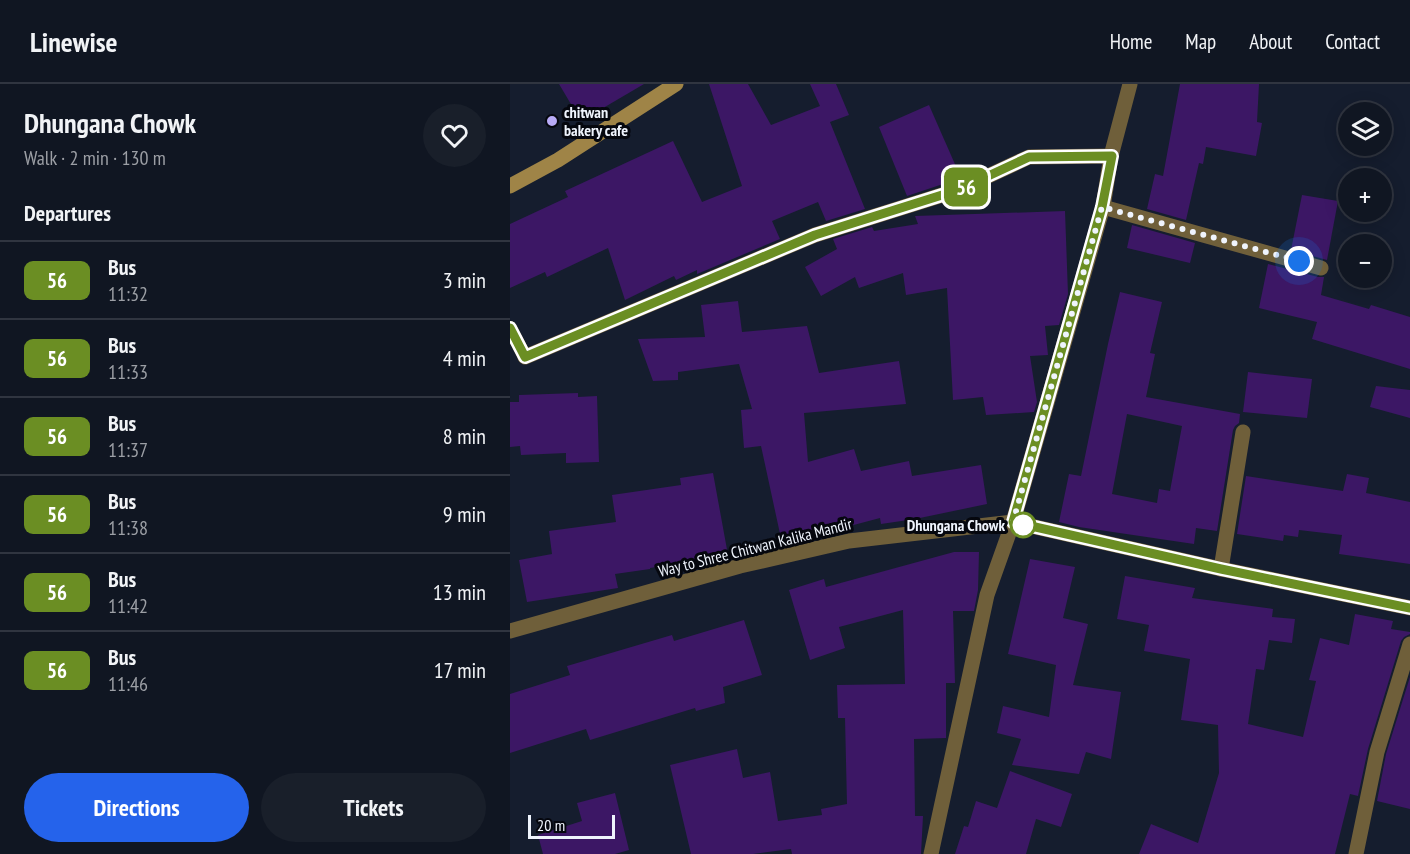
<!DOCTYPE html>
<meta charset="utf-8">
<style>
:root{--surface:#101622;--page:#191f2a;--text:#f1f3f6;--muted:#9c9fa5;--line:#303540;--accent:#2563eb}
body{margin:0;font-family:"PT Sans Narrow",sans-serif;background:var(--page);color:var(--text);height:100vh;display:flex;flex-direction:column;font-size:22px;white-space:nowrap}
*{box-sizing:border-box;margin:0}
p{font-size:20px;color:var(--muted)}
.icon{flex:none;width:33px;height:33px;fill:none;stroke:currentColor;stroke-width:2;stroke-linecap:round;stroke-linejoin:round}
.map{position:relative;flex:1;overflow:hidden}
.sheet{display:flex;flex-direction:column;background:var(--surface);width:510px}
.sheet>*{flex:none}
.badge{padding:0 12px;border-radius:9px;font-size:21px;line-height:39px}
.tools{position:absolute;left:828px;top:18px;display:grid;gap:12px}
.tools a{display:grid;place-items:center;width:54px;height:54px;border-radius:50%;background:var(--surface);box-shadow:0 3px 15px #0003,0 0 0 2px var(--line);font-size:30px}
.scale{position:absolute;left:18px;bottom:15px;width:87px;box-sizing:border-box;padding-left:6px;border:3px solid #eff4fd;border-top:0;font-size:16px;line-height:21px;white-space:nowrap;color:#eff4fd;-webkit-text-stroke:4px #05070e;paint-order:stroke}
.you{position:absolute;width:30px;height:30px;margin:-15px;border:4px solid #fff;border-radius:50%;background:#1a73e8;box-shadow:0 0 0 9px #1a73e833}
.map>.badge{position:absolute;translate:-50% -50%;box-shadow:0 0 0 3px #fff}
h2{padding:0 24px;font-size:22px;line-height:54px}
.round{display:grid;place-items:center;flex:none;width:63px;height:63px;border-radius:32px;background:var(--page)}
.headline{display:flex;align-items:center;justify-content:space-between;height:102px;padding:0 24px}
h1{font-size:28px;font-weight:600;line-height:45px}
.button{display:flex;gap:12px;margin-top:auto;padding:12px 24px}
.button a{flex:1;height:69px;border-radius:36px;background:var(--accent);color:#fff;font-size:24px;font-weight:600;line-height:69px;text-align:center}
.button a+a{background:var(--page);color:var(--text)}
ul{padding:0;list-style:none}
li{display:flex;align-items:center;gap:18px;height:78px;padding:0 24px;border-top:2px solid var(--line)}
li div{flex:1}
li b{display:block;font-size:22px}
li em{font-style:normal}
li .badge{min-width:66px;font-weight:700;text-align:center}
header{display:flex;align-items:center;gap:36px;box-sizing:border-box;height:84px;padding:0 30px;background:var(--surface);border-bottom:2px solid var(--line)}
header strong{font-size:28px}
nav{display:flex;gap:33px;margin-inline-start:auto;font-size:21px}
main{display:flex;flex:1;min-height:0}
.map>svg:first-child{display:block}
</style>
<header>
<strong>Linewise</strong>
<nav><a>Home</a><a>Map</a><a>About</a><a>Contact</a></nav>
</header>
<main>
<section class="sheet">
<div class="headline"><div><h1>Dhungana Chowk</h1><p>Walk · 2 min · 130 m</p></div><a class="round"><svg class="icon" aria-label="heart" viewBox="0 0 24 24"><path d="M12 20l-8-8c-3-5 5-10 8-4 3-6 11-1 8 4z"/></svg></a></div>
<h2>Departures</h2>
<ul>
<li><span class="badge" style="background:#6b8e23;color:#fff">56</span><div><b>Bus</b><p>11:32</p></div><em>3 min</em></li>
<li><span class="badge" style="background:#6b8e23;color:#fff">56</span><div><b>Bus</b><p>11:33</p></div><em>4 min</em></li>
<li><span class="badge" style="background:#6b8e23;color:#fff">56</span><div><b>Bus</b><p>11:37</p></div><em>8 min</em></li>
<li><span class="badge" style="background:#6b8e23;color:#fff">56</span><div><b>Bus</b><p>11:38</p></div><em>9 min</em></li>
<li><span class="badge" style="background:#6b8e23;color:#fff">56</span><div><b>Bus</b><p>11:42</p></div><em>13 min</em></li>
<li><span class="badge" style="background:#6b8e23;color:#fff">56</span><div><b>Bus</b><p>11:46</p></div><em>17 min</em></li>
</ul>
<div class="button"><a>Directions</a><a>Tickets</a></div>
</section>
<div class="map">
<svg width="900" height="770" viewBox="0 0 900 770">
<rect width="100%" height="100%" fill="#151d2e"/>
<g fill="#3c1765" fill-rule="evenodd">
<path d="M49 0H134L71 37Z"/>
<path d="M199 0H238L261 41 310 22 300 0H326L339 31 320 38 355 125 316 137 308 118 262 137 270 155 187 190V186L166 196 164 192 115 216 98 164 37 193 35 188 0 204V140L58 113 55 107 163 57 192 118 232 102Z"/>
<path d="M670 0H749L747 38 752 39 746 72 696 63 693 80 689 79 676 136 637 125 645 90 653 92Z"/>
<path d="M419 21 451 94 397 112 369 43Z"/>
<path d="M792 111 828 117 817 176 781 166Z"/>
<path d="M555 127 558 210 549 241 535 242 538 271 520 272 527 318 524 328 476 331 473 313 443 316 437 204 396 211 393 189 349 204 345 193 311 212 295 183 327 165 323 155 362 143 364 147 408 140 405 132Z"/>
<path d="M622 141 685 159 680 179 617 164Z"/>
<path d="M758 180 808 193H814L811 211 859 225 861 221 900 233V285L802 255 807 238 749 224Z"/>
<path d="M610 208 652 218 640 269 645 270 636 313 730 330 729 339 725 342 723 346 707 447 686 444 684 460 569 443 549 438 559 390 571 392 598 260ZM617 330 672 342 660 407 649 405 647 419 602 410Z"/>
<path d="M228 217 232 248 297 242 309 289 389 277 396 320 294 329 298 378 344 365 351 387 399 377 402 392 471 381 477 420 405 435 371 440 370 434 321 447 322 448 272 459 251 362 234 364 231 326 242 325 229 280 168 288V296L143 297 128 255 195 253 191 221Z"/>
<path d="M738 288 802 295 797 334 733 328Z"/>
<path d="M866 302 900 306V334L860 323Z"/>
<path d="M68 309V313L87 312 89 378 56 379V369L11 371 10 362 0 363V318H9V311Z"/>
<path d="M203 389 218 471 140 484V485L105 490 108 504 17 518 9 476 42 470 39 447 106 438 102 411 171 401 170 394Z"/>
<path d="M837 390 859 394 856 409 900 418V480L829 470 832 451 789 446 788 453 774 451 773 457 727 450 736 392 833 407Z"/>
<path d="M444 468H469L468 506 464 527H443L445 599H436V654L404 655 405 732H413L411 770H282L281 765 243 770H181L160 681 227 665 233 694 260 688 268 737 312 731 311 725 337 720 335 634H328L327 601 395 600 393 526 329 543 335 564 300 576 279 506 314 495 316 503Z"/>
<path d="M520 475 565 483 553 534 578 540 563 601 611 608 601 675 576 668 569 690 502 681 511 655 487 649 493 622 539 633 546 581 498 570Z"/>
<path d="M615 492 685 504 682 514 763 525 762 533 785 535 782 559 759 556 754 586 746 585 738 640 793 653 806 597 799 596 810 554 839 561 845 530 883 537 881 545 900 548V550L894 553 891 557 858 665 848 712 840 710 825 770H629L641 740 688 759 709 689 708 641 671 636 680 575 634 567 639 541 607 535Z"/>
<path d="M234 536 252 591 213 603 215 619 186 627 185 624 80 656 76 645 0 669V610L60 591 57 582 162 551 164 557Z"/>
<path d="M900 593V725L867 717 876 670Z"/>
<path d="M500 687 562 710 551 743 526 735 516 770H445L454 742 458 743 466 717 487 724Z"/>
<path d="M105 709 119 766 105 770H33L28 751 72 737 67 719Z"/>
</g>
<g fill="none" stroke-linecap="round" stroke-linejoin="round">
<path stroke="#6f5f3a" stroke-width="14" d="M0 244 15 273"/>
<g stroke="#6f5f3a" stroke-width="15">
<path d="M593 123 811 184"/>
<path d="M15 273 305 151 448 106 519 73 601 72"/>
<path d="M711 485 733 348"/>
<path d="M0 547 230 482 339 457 503 438 711 485 900 524"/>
<path d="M421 770 477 511 503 438 593 123 601 72 620 0"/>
<path d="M846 770 867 668 900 560"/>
</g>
<path stroke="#9f8447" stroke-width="15" d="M0 102 48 76 166 0"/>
</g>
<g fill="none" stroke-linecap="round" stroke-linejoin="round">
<g stroke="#fff" stroke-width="14">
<path id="line" d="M0 244 15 273 305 151 448 106 519 73 602 72 592 123 503 438 711 485 900 524"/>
</g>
<use href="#line" stroke="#6b8e23" stroke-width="9"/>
<path stroke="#eff4fd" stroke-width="6" stroke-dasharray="0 10.8" d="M513 441 503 438 592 123 789 177"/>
</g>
<circle fill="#b8abf7" stroke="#05070e" stroke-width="2" cx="42" cy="37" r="6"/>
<circle fill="#fff" stroke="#6b8e23" stroke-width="3" cx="513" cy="441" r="12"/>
<g text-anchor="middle" stroke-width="6" stroke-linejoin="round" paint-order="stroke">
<g font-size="16" font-weight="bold" fill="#eff4fd" stroke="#05070e" text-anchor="start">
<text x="54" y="34">chitwan<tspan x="54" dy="18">bakery cafe</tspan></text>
</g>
<g font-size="16" font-weight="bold" fill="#eff4fd" stroke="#05070e" text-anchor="end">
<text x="495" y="447">Dhungana Chowk</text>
</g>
<g font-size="16" fill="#eff4fd" stroke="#05070e">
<text transform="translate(245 463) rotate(-14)" y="6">Way to Shree Chitwan Kalika Mandir</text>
</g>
</g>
</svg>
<div class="tools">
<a><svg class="icon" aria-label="layers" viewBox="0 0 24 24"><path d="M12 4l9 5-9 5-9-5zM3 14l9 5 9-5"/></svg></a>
<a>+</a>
<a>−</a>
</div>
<div class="scale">20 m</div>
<div class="you" style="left:789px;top:177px"></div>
<b class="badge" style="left:456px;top:103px;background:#6b8e23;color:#fff">56</b>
</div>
</main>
